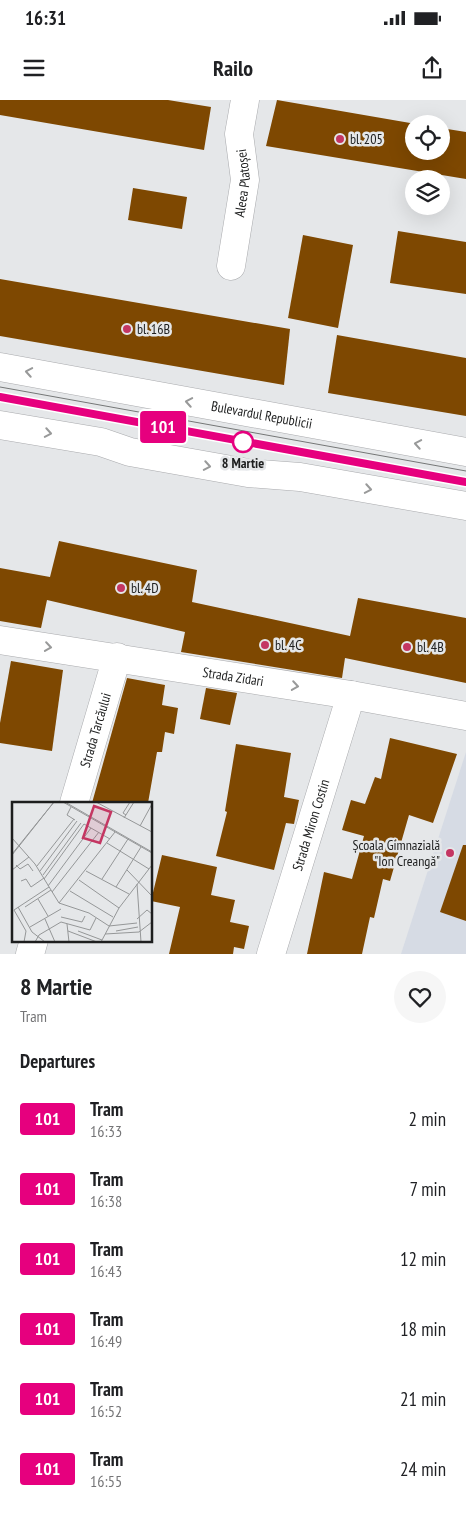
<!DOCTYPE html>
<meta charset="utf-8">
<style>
:root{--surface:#fff;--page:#f6f6f6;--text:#202124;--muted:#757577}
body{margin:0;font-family:"PT Sans Narrow",sans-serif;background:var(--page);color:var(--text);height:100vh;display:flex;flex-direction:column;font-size:19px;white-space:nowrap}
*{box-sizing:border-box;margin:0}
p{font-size:16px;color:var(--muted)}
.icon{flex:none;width:28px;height:28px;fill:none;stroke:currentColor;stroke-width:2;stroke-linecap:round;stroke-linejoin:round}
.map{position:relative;height:854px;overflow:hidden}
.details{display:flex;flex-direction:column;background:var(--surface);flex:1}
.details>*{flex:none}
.badge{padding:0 10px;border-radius:4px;font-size:18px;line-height:32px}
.fabs{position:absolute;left:405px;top:15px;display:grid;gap:10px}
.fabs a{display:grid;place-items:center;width:45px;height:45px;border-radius:50%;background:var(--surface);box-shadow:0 5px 20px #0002;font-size:25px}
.map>.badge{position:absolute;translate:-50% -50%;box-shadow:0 0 0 2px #fff}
h2{padding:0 20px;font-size:19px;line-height:45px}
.round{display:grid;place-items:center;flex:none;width:52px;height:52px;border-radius:26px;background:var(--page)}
.head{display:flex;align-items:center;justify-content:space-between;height:85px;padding:0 20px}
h1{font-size:24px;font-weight:700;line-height:38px}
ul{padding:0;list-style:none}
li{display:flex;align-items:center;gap:15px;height:70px;padding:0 20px}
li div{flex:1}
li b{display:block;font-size:19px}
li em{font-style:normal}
li .badge{min-width:55px;font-weight:700;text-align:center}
.status{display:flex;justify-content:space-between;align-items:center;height:35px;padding:0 25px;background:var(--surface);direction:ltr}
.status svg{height:14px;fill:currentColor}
header{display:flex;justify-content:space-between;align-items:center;height:65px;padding:0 20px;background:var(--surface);font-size:22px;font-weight:700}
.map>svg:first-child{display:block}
</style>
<div class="status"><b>16:31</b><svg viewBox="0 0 49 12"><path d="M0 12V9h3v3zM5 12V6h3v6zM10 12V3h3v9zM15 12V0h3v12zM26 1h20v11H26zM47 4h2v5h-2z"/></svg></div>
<header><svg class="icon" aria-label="menu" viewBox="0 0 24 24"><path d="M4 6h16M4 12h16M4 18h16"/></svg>Railo<svg class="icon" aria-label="share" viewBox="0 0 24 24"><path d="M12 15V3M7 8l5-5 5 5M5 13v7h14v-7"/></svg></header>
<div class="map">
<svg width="466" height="854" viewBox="0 0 466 854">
<rect width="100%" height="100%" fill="#e5e7e9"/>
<path fill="#d6dbe4" d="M466 652V854H401Z"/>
<g fill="#7e4801">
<path d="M0 0H168L211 7 204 50 0 15Z"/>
<path d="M277 0 416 24H414V51H441V28L466 32V79L266 46Z"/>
<path d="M133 88 187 97 182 129 128 120Z"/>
<path d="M398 131 466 142V194L390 183Z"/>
<path d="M303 135 353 145 338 228 288 218Z"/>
<path d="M0 179 290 229 284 285 0 236Z"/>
<path d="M337 235 466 258V316L328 293Z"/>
<path d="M59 441 197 470 192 502 350 536 358 498 466 518V583L345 558 342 578 181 552 185 532 47 500 41 528 0 521V468L50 477Z"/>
<path d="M11 561 63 570 52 651 0 643V623Z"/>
<path d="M127 578 165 585 162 605 178 608 174 634 165 632 162 652H157L148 703H92Z"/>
<path d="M206 588 237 593 230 625 200 619Z"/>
<path d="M390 638 457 654 433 723 409 715 390 781 383 779 374 818 370 817 362 854H307L324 772 352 779 364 736 342 730 351 700 365 704 375 677 381 679Z"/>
<path d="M236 644 291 653 284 697 299 700 294 724 286 723 274 770 216 756 227 712 225 711Z"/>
<path d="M463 745H466V821L440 812Z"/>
<path d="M162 755 217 767 211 795 235 800 230 822 249 826 244 849 234 847 233 854H169L180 807 151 801Z"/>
</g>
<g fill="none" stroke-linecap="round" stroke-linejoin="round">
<g stroke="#a9aaad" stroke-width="29">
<g id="minor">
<path id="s1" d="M231 166 245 80 239 34 245 0"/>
<path id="s2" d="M0 540 351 595 466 616"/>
<path id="s3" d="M74 703 117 557"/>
<path d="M30 854 34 840"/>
<path id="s4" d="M271 854 351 595"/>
</g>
</g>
<g stroke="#a9aaad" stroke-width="29">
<g id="major">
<path id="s5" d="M0 267 466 352"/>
<path d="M0 325 101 342 130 352 248 373 300 377 466 406"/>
</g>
</g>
<use href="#minor" stroke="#fff" stroke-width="28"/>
<use href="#major" stroke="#fff" stroke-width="28"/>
<g stroke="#757777" stroke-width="1">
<path d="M0 287 466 371"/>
<path d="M0 297 466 382"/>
</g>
</g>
<defs><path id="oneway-chevron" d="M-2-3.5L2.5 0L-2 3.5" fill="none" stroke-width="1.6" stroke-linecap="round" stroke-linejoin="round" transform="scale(1.25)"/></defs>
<g stroke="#999a9a">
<use href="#oneway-chevron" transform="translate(29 272) rotate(-170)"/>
<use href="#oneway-chevron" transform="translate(189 302) rotate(-170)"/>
<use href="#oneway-chevron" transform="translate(48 333) rotate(10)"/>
<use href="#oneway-chevron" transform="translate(418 344) rotate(-170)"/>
<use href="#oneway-chevron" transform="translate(207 366) rotate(10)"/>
<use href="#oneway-chevron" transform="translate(368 389) rotate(10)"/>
<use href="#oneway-chevron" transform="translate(48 547) rotate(8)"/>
<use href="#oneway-chevron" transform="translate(295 586) rotate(9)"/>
</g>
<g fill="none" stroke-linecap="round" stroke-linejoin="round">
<g stroke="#fff" stroke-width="11">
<path id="line" d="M0 297 466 382"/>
</g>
<use href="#line" stroke="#e6007e" stroke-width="8"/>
</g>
<g fill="#c43662" stroke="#e5e7e9" stroke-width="2">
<circle cx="340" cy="39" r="5"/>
<circle cx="127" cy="229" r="5"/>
<circle cx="121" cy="488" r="5"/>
<circle cx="265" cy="545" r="5"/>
<circle cx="407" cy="547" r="5"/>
<circle cx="450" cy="753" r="5"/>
</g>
<circle fill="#fff" stroke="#e6007e" stroke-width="2.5" cx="243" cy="342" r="10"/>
<g text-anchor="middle" stroke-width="5" stroke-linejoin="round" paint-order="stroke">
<g font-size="14" fill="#1d1e1e" stroke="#e5e7e9" text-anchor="start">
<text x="350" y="44">bl. 205</text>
<text x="137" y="234">bl. 16B</text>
<text x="131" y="493">bl. 4D</text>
<text x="275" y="550">bl. 4C</text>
<text x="417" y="552">bl. 4B</text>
<text x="440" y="750" text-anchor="end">Școala Gimnazială<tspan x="440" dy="16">"Ion Creangă"</tspan></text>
</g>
<g font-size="14" fill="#1d1e1e" stroke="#e5e7e9">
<text dy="5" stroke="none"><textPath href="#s1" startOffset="84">Aleea Platoșei</textPath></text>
<text dy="5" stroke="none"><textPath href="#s5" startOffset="266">Bulevardul Republicii</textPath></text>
<text dy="5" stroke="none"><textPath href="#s2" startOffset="236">Strada Zidari</textPath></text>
<text dy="5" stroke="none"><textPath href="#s3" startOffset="76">Strada Tarcăului</textPath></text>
<text dy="5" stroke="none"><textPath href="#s4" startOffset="135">Strada Miron Costin</textPath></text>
</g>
<g font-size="14" font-weight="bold" fill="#1d1e1e" stroke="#e5e7e9">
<text x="243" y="368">8 Martie</text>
</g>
</g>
<g transform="translate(12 702)">
<rect width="140" height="140" fill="#e5e7e9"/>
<path fill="none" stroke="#959798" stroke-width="1" d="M51 0 140 51M53 0 140 50M84 0 140 30M59 5 55 13 63 18M114 13 111 11 118 0M112 16 122 0M72 22 98 37M128 24 140 2M0 36 23 62 47 101M95 41 137 67M0 52 42 0M0 53 42 0M4 63 8 67 16 62 21 69M25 64 62 17M0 68 17 55M115 68 140 94M28 69 65 19M74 69 117 92M31 73 69 21M32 77 72 22M90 77 116 37M67 78 107 106M9 79 14 77 19 85 32 76M125 82 129 140M36 84 79 26M104 85 129 45M58 89 101 115M40 90 87 30M26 97 36 114M47 101 103 30M47 101 77 111 97 124 125 121M6 105 20 130 33 140M13 105 39 88M49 115 70 120 73 114M33 117 43 140M125 117 135 108 140 112M55 122 57 140M18 125 49 107M56 129 85 140M66 129 90 138M104 129 126 125M93 132 127 130 140 120M12 140 14 129 2 108 37 85M23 140 27 133 49 120 78 128 84 116M89 140 107 106 140 63"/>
<path fill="#c43662" fill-opacity="0.15" stroke="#c43662" stroke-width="2.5" d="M82 4 99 10 88 41 71 36Z"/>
<rect width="140" height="140" fill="none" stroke="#1d1e1e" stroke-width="2.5"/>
</g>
</svg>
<div class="fabs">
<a><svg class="icon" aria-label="locate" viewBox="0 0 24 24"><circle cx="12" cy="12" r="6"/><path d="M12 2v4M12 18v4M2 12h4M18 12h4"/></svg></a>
<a><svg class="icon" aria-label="layers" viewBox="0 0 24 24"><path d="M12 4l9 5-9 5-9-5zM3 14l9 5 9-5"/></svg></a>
</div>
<b class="badge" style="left:163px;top:327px;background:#e6007e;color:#fff">101</b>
</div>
<section class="details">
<div class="head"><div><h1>8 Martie</h1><p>Tram</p></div><a class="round"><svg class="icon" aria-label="heart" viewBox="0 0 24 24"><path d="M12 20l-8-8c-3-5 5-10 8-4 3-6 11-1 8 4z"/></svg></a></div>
<h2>Departures</h2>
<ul>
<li><span class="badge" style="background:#e6007e;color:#fff">101</span><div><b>Tram</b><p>16:33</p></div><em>2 min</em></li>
<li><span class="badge" style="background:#e6007e;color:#fff">101</span><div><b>Tram</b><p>16:38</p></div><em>7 min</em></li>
<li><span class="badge" style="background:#e6007e;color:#fff">101</span><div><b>Tram</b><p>16:43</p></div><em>12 min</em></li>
<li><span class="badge" style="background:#e6007e;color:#fff">101</span><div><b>Tram</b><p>16:49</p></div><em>18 min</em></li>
<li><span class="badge" style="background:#e6007e;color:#fff">101</span><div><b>Tram</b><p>16:52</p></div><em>21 min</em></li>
<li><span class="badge" style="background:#e6007e;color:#fff">101</span><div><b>Tram</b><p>16:55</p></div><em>24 min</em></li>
</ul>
</section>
